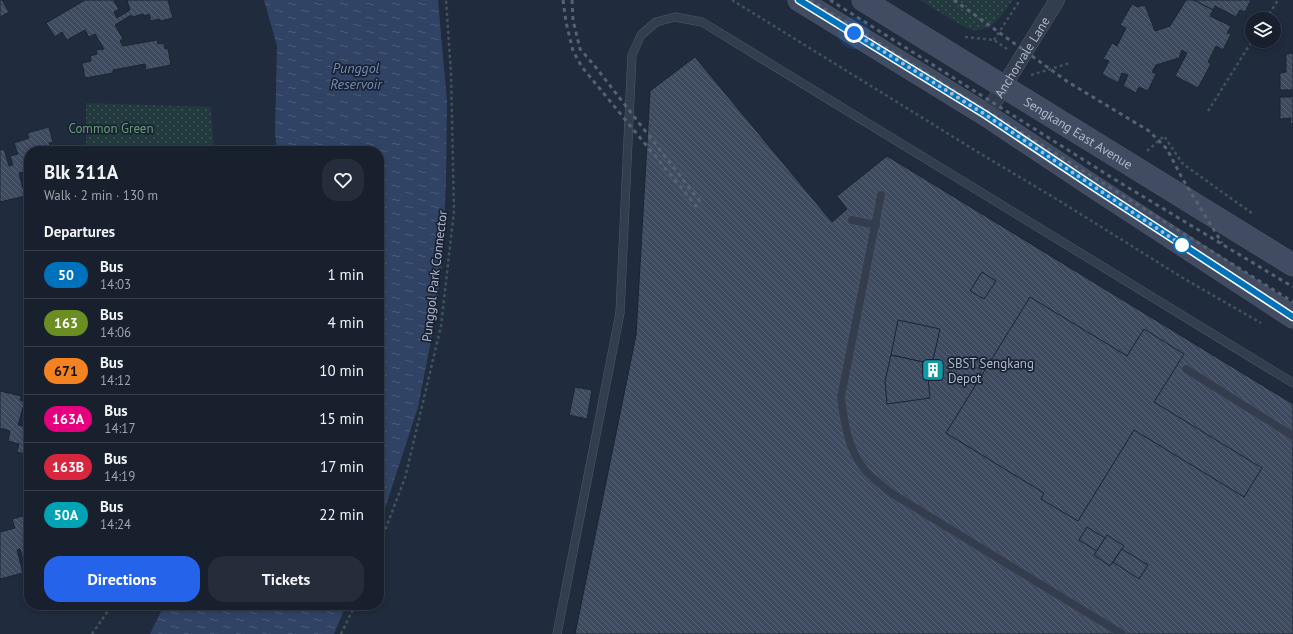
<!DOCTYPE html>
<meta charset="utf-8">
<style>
:root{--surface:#18202e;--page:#252d3a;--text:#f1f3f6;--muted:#9fa3aa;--line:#363e4a;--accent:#2563eb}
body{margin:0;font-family:"PT Sans",sans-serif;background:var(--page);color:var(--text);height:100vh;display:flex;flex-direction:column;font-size:15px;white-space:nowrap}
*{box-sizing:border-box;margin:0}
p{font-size:13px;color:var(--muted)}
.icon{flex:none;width:22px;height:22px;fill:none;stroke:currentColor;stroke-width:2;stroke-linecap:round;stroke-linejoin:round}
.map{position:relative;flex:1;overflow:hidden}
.drawer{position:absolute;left:24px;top:146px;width:360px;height:464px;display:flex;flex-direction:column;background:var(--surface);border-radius:16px;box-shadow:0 2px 6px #0003,0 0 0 1px var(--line)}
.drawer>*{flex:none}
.badge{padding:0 8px;border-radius:13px;font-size:14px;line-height:26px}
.buttons{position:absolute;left:1245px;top:12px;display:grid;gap:8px}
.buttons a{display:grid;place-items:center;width:36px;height:36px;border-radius:50%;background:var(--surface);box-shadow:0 2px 6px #0003,0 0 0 1px var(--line);font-size:20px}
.you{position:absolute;width:20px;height:20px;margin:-10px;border:3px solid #fff;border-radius:50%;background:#1a73e8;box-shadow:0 0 0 6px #1a73e833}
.map>.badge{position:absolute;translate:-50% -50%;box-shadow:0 0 0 2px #fff}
h2{padding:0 20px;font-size:15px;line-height:36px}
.round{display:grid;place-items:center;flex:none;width:42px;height:42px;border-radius:16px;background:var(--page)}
.head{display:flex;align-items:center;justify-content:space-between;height:68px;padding:0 20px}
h1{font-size:19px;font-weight:700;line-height:30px}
.button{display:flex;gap:8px;margin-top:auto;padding:8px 20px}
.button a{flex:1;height:46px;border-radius:16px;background:var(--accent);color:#fff;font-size:16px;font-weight:700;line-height:46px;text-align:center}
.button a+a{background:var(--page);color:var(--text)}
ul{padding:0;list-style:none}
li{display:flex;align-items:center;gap:12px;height:48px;padding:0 20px;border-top:1px solid var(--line)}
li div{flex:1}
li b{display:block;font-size:15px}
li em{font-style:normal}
li .badge{min-width:44px;font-weight:700;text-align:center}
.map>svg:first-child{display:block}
</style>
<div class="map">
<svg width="1293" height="634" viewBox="0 0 1293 634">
<defs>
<pattern id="green-dots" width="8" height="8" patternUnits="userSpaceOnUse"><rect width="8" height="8" fill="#22393e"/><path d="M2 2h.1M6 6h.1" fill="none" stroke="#405459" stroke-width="1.8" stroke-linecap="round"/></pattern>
<pattern id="water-ripples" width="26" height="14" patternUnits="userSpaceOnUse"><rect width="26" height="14" fill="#304364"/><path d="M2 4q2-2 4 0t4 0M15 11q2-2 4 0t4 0" fill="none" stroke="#4b5c79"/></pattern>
<pattern id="building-back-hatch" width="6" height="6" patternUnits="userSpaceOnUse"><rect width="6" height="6" fill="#3e4a60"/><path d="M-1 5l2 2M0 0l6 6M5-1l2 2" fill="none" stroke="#576275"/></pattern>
</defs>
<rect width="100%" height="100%" fill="#202b3d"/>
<g fill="url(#green-dots)">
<path d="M920 0H1013C1004 13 992 32 973 30 967 30 928 5 920 0Z"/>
<path d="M86 103 211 107 214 151H86Z"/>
</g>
<g fill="url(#water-ripples)">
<path d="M264 0H438L447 102 446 183 442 267 430 346 418 407 379 527V151H277L275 133 277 46Z"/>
<path d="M164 605H346L334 634H150Z"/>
</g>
<g fill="url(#building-back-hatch)" stroke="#1b2434">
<path d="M0 0H2L9 12 0 17Z"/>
<path d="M85 0H116L114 1 119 9 114 12 117 18 130 10 127 0H168L173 18 160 21 159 19 151 21 149 14 144 16 143 14 132 17 131 15 115 25 123 39 120 41 123 46 157 40 158 44 164 43 165 49 168 48 171 65 146 70 145 64 113 70V73L85 78 82 63 91 61 90 56 97 54 96 50 104 49 95 34 89 37 85 30 67 40 62 32 55 37 46 23Z"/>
<path d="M1186 0H1194L1213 10 1210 16 1231 26 1227 33 1231 34 1223 50 1216 46 1208 62 1211 64 1198 88 1175 76 1187 53 1182 50 1179 58 1156 65 1152 72 1156 74 1148 91 1139 87 1136 93 1123 86 1128 75 1122 73 1118 83 1102 74 1109 61 1103 59 1112 43 1117 46 1126 28 1120 25 1132 4 1137 7 1145 5 1155 31 1170 26Z"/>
<path d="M1194 0H1251L1245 12 1240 10 1236 17 1215 6 1213 10Z"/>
<path d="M1293 53V124L1290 123 1291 118 1280 119V97H1292V90H1280V73L1286 72V54Z"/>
<path d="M695 57 832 222 847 209 837 196 887 156 1293 404V634H575L636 335 650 91Z"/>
<path d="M49 127 53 142 49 143 51 151H29V195L23 172 19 173 25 196 0 202V150L4 149 9 166 13 165 10 156 18 154 14 143 29 138 27 133Z"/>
<path d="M982 272 996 281 984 299 970 291Z"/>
<path d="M1030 297 1127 356 1144 329 1184 354 1154 402 1262 468 1244 497 1134 430 1078 521 1041 499 1044 493 946 433Z"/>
<path d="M898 320 940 329 932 364 891 355Z"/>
<path d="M891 355 932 364 928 378 930 398 887 404 885 381Z"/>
<path d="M575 387 592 390 587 419 569 415Z"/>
<path d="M0 391 21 396 20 400 25 401 18 425 24 426 29 408V455L17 452 19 444 8 441 10 431 0 428Z"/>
<path d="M29 509V573L27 574 20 549 17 550 23 573 0 579V532L15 528 12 519 26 515 25 510Z"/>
<path d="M1087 527 1105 538 1097 551 1079 540Z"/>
<path d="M1107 535 1124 546 1110 566 1094 555Z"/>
<path d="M1122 549 1148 565 1139 579 1113 562Z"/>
</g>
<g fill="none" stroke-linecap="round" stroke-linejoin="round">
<g stroke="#4f5868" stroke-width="9">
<g id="service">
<path d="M881 195 841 397C844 422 848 450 865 470 872 478 881 484 888 491L1122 634"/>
<path d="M852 220 876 225"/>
<path d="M1186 369 1293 436"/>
<path d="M557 634 620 313 632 55 641 35 656 22 675 17 702 22 1293 383"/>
</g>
</g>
<g stroke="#4f5868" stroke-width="16">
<g id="minor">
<path id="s1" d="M986 115 1057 0"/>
</g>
</g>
<g stroke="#4f5868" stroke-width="23">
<g id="secondary">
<path d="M799 0 986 115 1085 181 1293 317"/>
<path id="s2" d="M863 0 1293 265"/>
</g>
</g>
<g stroke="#3d5558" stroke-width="2.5" stroke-dasharray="3 3" stroke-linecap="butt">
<path d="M732 0 976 151 1058 200 1183 278 1261 323"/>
<path d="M1266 19 1278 0"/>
<path d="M965 37 994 40 1007 49"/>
<path d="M994 40 1020 0"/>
<path d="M1031 75 1070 63"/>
<path d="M1208 111 1252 41"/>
<path d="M1147 151 1164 136 1183 164 1253 214"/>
<path d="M379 546 405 478 441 326 454 211 451 73 446 0"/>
<path d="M92 634 112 605"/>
<path d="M341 634 355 605"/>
</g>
<use href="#service" stroke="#343d4d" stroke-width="8"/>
<use href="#minor" stroke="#343d4d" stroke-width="15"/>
<use href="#secondary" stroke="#414b61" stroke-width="22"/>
<g stroke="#556175" stroke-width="3" stroke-dasharray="4 4" stroke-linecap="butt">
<path d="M563 0 566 22 573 51 582 67 697 207"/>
<path d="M572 0 573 20 580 49 594 65 702 204"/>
<path d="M810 0 1293 302"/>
<path d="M830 0 1114 179 1293 287"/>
<path d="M954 0 1068 82 1149 131 1167 149 1182 178 1222 243"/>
</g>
</g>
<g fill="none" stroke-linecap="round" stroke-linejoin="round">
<g stroke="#fff" stroke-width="9">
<path id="line" d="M799 0 986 115 1097 189 1293 317"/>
</g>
<use href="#line" stroke="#0072bc" stroke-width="6"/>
<path stroke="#afb8c9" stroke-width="4" stroke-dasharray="0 7.2" d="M854 33 986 115 1182 245"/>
</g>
<defs>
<g id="building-square" transform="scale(1.15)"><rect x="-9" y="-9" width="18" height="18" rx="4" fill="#0f9aa8" stroke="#192232"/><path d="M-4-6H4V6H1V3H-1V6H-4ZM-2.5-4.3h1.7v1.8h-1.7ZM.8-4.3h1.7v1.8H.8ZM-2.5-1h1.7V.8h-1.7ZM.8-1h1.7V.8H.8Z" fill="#fff"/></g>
</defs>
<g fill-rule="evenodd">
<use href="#building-square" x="933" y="370"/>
</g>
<circle fill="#fff" stroke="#0072bc" stroke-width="2" cx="1182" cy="245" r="8"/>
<g text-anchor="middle" stroke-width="3.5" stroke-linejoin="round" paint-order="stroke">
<g font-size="13" fill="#afb8c9" stroke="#192232">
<text dy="5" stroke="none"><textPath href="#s1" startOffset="68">Anchorvale Lane</textPath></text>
<text dy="5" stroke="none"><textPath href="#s2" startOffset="253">Sengkang East Avenue</textPath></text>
<text transform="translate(434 276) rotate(-83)" y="5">Punggol Park Connector</text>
</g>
<g font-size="13" fill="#649d74" stroke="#192232">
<text x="111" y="133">Common Green</text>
</g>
<g font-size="13" fill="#afb8c9" stroke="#192232" text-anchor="start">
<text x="948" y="368">SBST Sengkang<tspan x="948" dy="15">Depot</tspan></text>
</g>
<g font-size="14" font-style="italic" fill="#748cb4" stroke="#192232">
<text x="356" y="73">Punggol<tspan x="356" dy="16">Reservoir</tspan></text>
</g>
</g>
</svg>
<div class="buttons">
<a><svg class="icon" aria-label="layers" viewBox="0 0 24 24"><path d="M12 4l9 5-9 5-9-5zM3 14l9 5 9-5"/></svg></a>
</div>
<div class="you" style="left:854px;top:33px"></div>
<section class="drawer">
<div class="head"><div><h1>Blk 311A</h1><p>Walk · 2 min · 130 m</p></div><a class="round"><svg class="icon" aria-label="heart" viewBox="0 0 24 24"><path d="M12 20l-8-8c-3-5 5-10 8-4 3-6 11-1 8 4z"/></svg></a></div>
<h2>Departures</h2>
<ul>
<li><span class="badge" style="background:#0072bc;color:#fff">50</span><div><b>Bus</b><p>14:03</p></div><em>1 min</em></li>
<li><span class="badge" style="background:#6b8e23;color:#fff">163</span><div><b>Bus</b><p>14:06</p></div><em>4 min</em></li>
<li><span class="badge" style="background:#f58220;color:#111">671</span><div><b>Bus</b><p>14:12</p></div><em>10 min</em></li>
<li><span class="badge" style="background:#e6007e;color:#fff">163A</span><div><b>Bus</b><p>14:17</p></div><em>15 min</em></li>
<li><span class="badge" style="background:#d7263d;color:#fff">163B</span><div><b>Bus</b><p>14:19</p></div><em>17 min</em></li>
<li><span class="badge" style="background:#00a3b4;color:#fff">50A</span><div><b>Bus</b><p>14:24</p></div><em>22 min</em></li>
</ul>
<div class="button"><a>Directions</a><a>Tickets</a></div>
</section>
</div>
